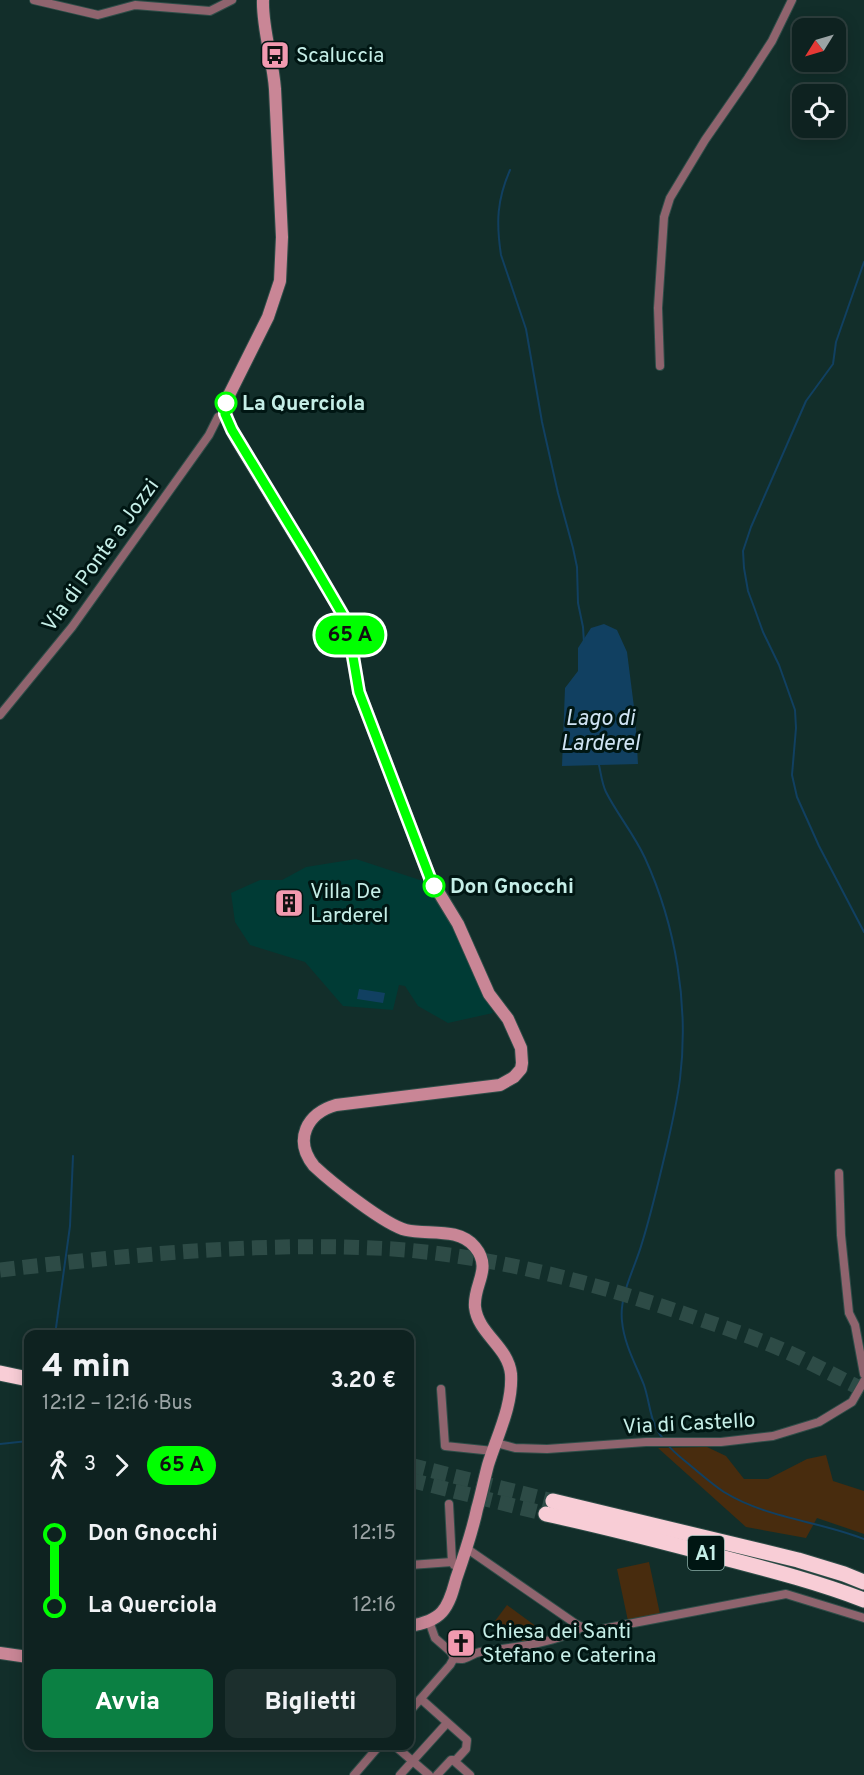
<!DOCTYPE html>
<html lang="it">
<meta charset="utf-8">
<style>
:root{--surface:#0e2220;--page:#1c2f2d;--text:#f1f3f6;--muted:#9ba4a5;--line:#2e3f3e;--accent:#0b8043}
body{margin:0;font-family:Overpass,sans-serif;background:var(--page);color:var(--text);height:100vh;display:flex;flex-direction:column;font-size:22px;white-space:nowrap}
*{box-sizing:border-box;margin:0}
p{font-size:20px;color:var(--muted)}
.icon{flex:none;width:33px;height:33px;fill:none;stroke:currentColor;stroke-width:2;stroke-linecap:round;stroke-linejoin:round}
.map{position:relative;flex:1;overflow:hidden}
.panel{position:absolute;left:24px;top:1330px;width:390px;height:420px;display:flex;flex-direction:column;background:var(--surface);border-radius:12px;box-shadow:0 3px 15px #0003,0 0 0 2px var(--line)}
.panel>*{flex:none}
.badge{padding:0 12px;border-radius:20px;font-size:21px;line-height:39px}
.needle{width:39px;rotate:233deg}
.controls{position:absolute;left:792px;top:18px;display:grid;gap:12px}
.controls a{display:grid;place-items:center;width:54px;height:54px;border-radius:12px;background:var(--surface);box-shadow:0 3px 15px #0003,0 0 0 2px var(--line);font-size:30px}
.map>.badge{position:absolute;translate:-50% -50%;box-shadow:0 0 0 3px #fff}
.legs{display:flex;align-items:center;gap:9px;height:66px;padding:0 18px;font-size:20px}
.legs p{margin-inline-start:auto}
.headline{display:flex;align-items:center;justify-content:space-between;height:102px;padding:0 18px}
h1{font-size:33px;font-weight:800;line-height:45px}
.button{display:flex;gap:12px;margin-top:auto;padding:12px 18px}
.button a{flex:1;height:69px;border-radius:12px;background:var(--accent);color:#fff;font-size:24px;font-weight:800;line-height:69px;text-align:center}
.button a+a{background:var(--page);color:var(--text)}
ul{padding:0 18px;list-style:none}
li{display:flex;align-items:center;gap:21px;height:72px;font-size:22px}
li i{display:grid;place-items:center;width:9px;height:100%;margin:0 8px;background:currentColor}
li i::after{content:'';width:15px;height:15px;margin:-8px;border:4px solid;border-radius:50%;background:var(--surface)}
li p{margin-inline-start:auto}
li:first-child i{background:linear-gradient(#0000 50%,currentColor 0)}
li:last-child i{background:linear-gradient(currentColor 50%,#0000 0)}
.map>svg:first-child{display:block}
</style>
<div class="map">
<svg width="864" height="1775" viewBox="0 0 864 1775">
<rect width="100%" height="100%" fill="#122e2a"/>
<path fill="#003b35" d="M356 859 420 880 429 881 448 911 493 1013 448 1023 418 1006 405 986 399 985 393 1010 343 1006 305 962 250 945 235 922 231 893 260 880H282L306 867Z"/>
<g fill="#482c0e">
<path d="M707 1447 726 1456 744 1479H768L807 1459 826 1455 833 1481 864 1491V1534L817 1518 806 1538 746 1527 658 1448Z"/>
<path d="M649 1562 660 1614 628 1621 617 1569Z"/>
<path d="M507 1605 537 1627 525 1643 495 1621Z"/>
</g>
<g fill="#114061">
<path d="M604 624 617 630 627 652 635 715 638 764 562 766 565 688 578 671V648L591 628Z"/>
<path d="M359 989 385 993 383 1003 357 999Z"/>
</g>
<g fill="none" stroke-linecap="round" stroke-linejoin="round">
<g stroke="#114061" stroke-width="2">
<path d="M510 170C497 200 496 222 501 255L526 329 542 422 558 493 573 548 577 567 578 603 583 627 584 643"/>
<path d="M864 262 836 342 833 364 806 401 751 527 743 551 744 568 748 591 754 607 763 632 779 665 795 710 796 728 792 775 797 797 819 846 864 932"/>
<path d="M599 765C601 774 602 784 606 792 617 814 634 834 645 858 676 926 689 1005 680 1079 677 1102 672 1124 667 1146 659 1179 652 1211 642 1243 635 1268 619 1295 622 1321 624 1344 636 1365 644 1385 651 1406 649 1422 664 1440"/>
<path d="M55 1335 70 1226 73 1156"/>
<path d="M0 1444 28 1441"/>
<path d="M667 1444C674 1453 683 1459 691 1466 702 1475 712 1484 724 1492 766 1518 818 1521 864 1539"/>
</g>
<g stroke="#2d4b46" stroke-width="15" stroke-dasharray="15 8" stroke-linecap="butt">
<path d="M0 1270C130 1255 263 1241 393 1249 493 1256 591 1282 685 1314 717 1325 751 1336 783 1350 810 1362 837 1377 864 1390"/>
<path d="M410 1465 553 1501"/>
<path d="M410 1480 546 1514"/>
</g>
<g stroke="#2f4d48" stroke-width="10">
<g id="street">
<path d="M34 0 98 15 135 5 210 11 232 0"/>
<path d="M660 366 658 308 664 217 670 198 705 140 748 78 772 41 792 0"/>
<path d="M0 715 72 627 209 435 218 417 225 414"/>
<path d="M839 1173 841 1235 849 1313 855 1325 864 1374"/>
<path d="M441 1389 445 1446 493 1451"/>
<path d="M496 1443 515 1448 547 1449 646 1442H721L773 1436 819 1422 852 1402 864 1381"/>
<path d="M449 1504 452 1562 454 1565 460 1567"/>
<path d="M466 1548 576 1624 582 1627 597 1630 786 1594 864 1618"/>
<path d="M410 1565 452 1562"/>
<path d="M429 1621 435 1638 451 1652 454 1658"/>
<path d="M454 1658C466 1662 470 1654 480 1652 509 1648 558 1643 582 1627"/>
<path d="M421 1699 467 1740 466 1749 455 1761"/>
<path d="M410 1711 450 1665 454 1658"/>
<path d="M395 1746 429 1775"/>
<path d="M354 1775 379 1746"/>
<path d="M400 1775 447 1723"/>
<path d="M437 1775 451 1760H453L470 1775"/>
</g>
</g>
<g stroke="#2f4d48" stroke-width="14">
<g id="secondary">
<path d="M263 0C262 28 273 60 275 89L282 237 280 281 268 317 229 395C222 412 228 424 237 440L341 611 349 633 359 692 430 878 458 924 489 994 508 1019 521 1048 522 1063 521 1069 514 1077 500 1085 336 1105C307 1113 293 1140 314 1166 331 1182 385 1225 406 1230 428 1235 459 1227 475 1247 493 1269 473 1284 475 1307 478 1334 508 1346 511 1374 513 1405 497 1436 488 1465 484 1480 481 1495 477 1509 472 1533 464 1556 456 1579 453 1590 450 1603 442 1612 434 1621 421 1624 410 1626"/>
<path d="M0 1653 28 1657"/>
</g>
</g>
<g stroke="#2f4d48" stroke-width="17">
<g id="highway">
<path d="M0 1373 28 1379"/>
<path d="M553 1501 798 1560 844 1574 864 1582"/>
<path d="M546 1514C607 1527 668 1543 728 1559 774 1571 820 1583 864 1600"/>
</g>
</g>
<use href="#street" stroke="#8f646e" stroke-width="8"/>
<use href="#secondary" stroke="#c98696" stroke-width="12"/>
<use href="#highway" stroke="#f8cdd6" stroke-width="15"/>
</g>
<g fill="none" stroke-linecap="round" stroke-linejoin="round">
<g stroke="#fff" stroke-width="14">
<path id="line-1" d="M226 403 225 414 232 430 309 557 344 617 349 633 359 692 430 878 434 886"/>
</g>
<use href="#line-1" stroke="#0f0" stroke-width="9"/>
</g>
<defs>
<g id="bus-square" transform="scale(1.5)"><rect x="-9" y="-9" width="18" height="18" rx="4" fill="#f29ab0" stroke="#001613"/><path d="M-5-6H5V4H4V6H2V4H-2V6H-4V4H-5ZM-3.5-4V0h7V-4ZM-3.5 1.2v1.5H-2V1.2ZM2 1.2v1.5H3.5V1.2Z" fill="#111"/></g>
<g id="building-square" transform="scale(1.5)"><rect x="-9" y="-9" width="18" height="18" rx="4" fill="#f29ab0" stroke="#001613"/><path d="M-4-6H4V6H1V3H-1V6H-4ZM-2.5-4.3h1.7v1.8h-1.7ZM.8-4.3h1.7v1.8H.8ZM-2.5-1h1.7V.8h-1.7ZM.8-1h1.7V.8H.8Z" fill="#111"/></g>
<g id="church-square" transform="scale(1.5)"><rect x="-9" y="-9" width="18" height="18" rx="4" fill="#f29ab0" stroke="#001613"/><path d="M-1.2-6h2.4v3.5h3.3v2.4h-3.3V6h-2.4V-.1h-3.3v-2.4h3.3Z" fill="#111"/></g>
</defs>
<g fill-rule="evenodd">
<use href="#bus-square" x="275" y="55"/>
<use href="#building-square" x="289" y="903"/>
<use href="#church-square" x="461" y="1643"/>
</g>
<g fill="#fff" stroke="#0f0" stroke-width="3">
<circle cx="226" cy="403" r="10"/>
<circle cx="434" cy="886" r="10"/>
</g>
<g text-anchor="middle" stroke-width="6" stroke-linejoin="round" paint-order="stroke">
<rect fill="#001613" stroke="#8aada7" stroke-width="1.5" x="688" y="1536" width="36" height="34" rx="4.5"/>
<g font-size="20" font-weight="bold" fill="#c5eee7">
<text x="706" y="1560">A1</text>
</g>
<g font-size="21" fill="#c5eee7" stroke="#001613" text-anchor="start">
<text x="296" y="62">Scaluccia</text>
<text x="310" y="898">Villa De<tspan x="310" dy="24">Larderel</tspan></text>
<text x="482" y="1638">Chiesa dei Santi<tspan x="482" dy="24">Stefano e Caterina</tspan></text>
</g>
<g font-size="21" font-weight="bold" fill="#c5eee7" stroke="#001613" text-anchor="start">
<text x="242" y="410">La Querciola</text>
<text x="450" y="893">Don Gnocchi</text>
</g>
<g font-size="21" fill="#c5eee7" stroke="#001613">
<text transform="translate(100 555) rotate(-54)" y="7">Via di Ponte a Jozzi</text>
<text transform="translate(689 1423) rotate(-3)" y="7">Via di Castello</text>
</g>
<g font-size="22" font-style="italic" fill="#cfe3f3" stroke="#001613">
<text x="600" y="725">Lago di<tspan x="600" dy="25">Larderel</tspan></text>
</g>
</g>
</svg>
<div class="controls">
<a><svg class="needle" viewBox="-14 -14 28 28"><path d="M0-13l5 13h-10z" fill="#e53935"/><path d="M0 13l5-13h-10z" fill="#9ba4a5"/></svg></a>
<a><svg class="icon" aria-label="locate" viewBox="0 0 24 24"><circle cx="12" cy="12" r="6"/><path d="M12 2v4M12 18v4M2 12h4M18 12h4"/></svg></a>
</div>
<b class="badge" style="left:350px;top:635px;background:#0f0;color:#111">65 A</b>
<section class="panel">
<div class="headline"><div><h1>4 min</h1><p>12:12 – 12:16 · Bus</p></div><b>3.20 €</b></div>
<div class="legs"><svg class="icon" aria-label="walk" viewBox="0 0 24 24"><circle cx="13" cy="4" r="2"/><path d="M13 8l-2 6 4 7M11 14l-3 7M7 12l3-4h3l4 4"/></svg>3<svg class="icon" aria-label="forward" viewBox="0 0 24 24"><path d="M9 5l7 7-7 7"/></svg><b class="badge" style="background:#0f0;color:#111">65 A</b></div>
<ul>
<li><i style="color:#0f0"></i><b>Don Gnocchi</b><p>12:15</p></li>
<li><i style="color:#0f0"></i><b>La Querciola</b><p>12:16</p></li>
</ul>
<div class="button"><a>Avvia</a><a>Biglietti</a></div>
</section>
</div>
